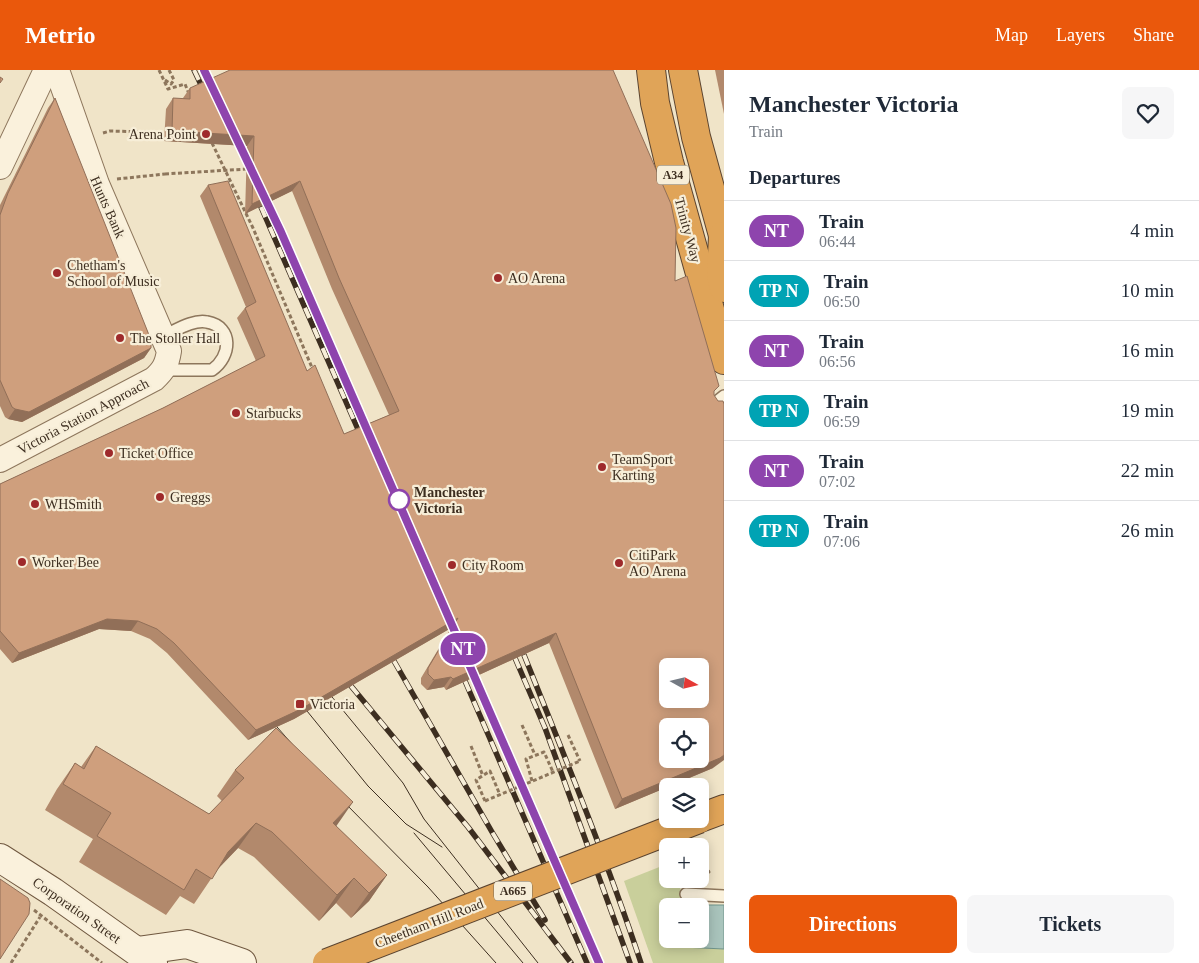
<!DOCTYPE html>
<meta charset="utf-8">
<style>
:root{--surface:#fff;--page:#f6f6f7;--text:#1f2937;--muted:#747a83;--line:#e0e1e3;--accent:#ea580c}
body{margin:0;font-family:Georgia,serif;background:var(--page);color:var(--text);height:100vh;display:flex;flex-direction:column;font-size:19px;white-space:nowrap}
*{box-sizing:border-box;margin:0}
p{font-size:16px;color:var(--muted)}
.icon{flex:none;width:28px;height:28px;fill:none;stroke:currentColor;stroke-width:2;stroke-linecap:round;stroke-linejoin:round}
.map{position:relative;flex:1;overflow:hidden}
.details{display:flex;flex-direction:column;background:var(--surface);width:475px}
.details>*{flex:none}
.badge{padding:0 10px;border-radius:16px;font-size:18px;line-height:32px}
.needle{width:32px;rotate:98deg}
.fabs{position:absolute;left:659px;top:588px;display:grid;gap:10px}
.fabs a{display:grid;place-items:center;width:50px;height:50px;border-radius:8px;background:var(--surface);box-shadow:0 2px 12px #0003;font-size:25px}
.map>.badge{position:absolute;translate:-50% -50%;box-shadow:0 0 0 2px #fff}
h2{padding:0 25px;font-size:19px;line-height:45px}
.round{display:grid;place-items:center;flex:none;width:52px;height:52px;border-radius:8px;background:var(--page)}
.headline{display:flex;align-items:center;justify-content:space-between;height:85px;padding:0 25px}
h1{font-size:24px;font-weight:800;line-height:38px}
.button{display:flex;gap:10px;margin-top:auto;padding:10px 25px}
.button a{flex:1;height:58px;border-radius:8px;background:var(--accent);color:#fff;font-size:20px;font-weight:800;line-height:58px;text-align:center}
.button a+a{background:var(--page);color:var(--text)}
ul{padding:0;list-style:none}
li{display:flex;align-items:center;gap:15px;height:60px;padding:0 25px;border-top:1px solid var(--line)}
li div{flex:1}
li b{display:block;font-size:19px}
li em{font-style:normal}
li .badge{min-width:55px;font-weight:700;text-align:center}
header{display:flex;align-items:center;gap:30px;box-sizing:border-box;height:70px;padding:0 25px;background:var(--accent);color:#fff}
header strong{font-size:24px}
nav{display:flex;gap:28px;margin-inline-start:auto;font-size:18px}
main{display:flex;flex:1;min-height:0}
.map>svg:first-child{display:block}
</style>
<header>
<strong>Metrio</strong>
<nav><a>Map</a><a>Layers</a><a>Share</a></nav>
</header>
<main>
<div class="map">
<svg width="724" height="893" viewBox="0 0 724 893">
<rect width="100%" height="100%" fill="#f0e4c8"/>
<path fill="#c9cf9b" d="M667 794 668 809H680L681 836H668V869H682V877L724 879V893H653L624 811Z"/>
<path fill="#a9c4bc" stroke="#6f938a" d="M681 835H724V879L682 877V869H700V836Z"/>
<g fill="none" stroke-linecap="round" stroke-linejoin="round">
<g stroke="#8d765c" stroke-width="14">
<g id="lane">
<path d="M163 266C175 261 193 249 207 252 234 257 231 287 212 300H164"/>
<path d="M714 334 724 326"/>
<path d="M686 824 724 826"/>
</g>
</g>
<g stroke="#8d765c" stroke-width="26">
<g id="street">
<path d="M0 97 46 0"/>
<path d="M0 390 154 309C164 300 167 294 169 281L97 114 57 0"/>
</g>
</g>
<g stroke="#6f573f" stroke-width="30">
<g id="secondary">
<path d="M0 788 53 822 153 893"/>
<path d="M137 881 187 874 242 893"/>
</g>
</g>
<g stroke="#5b4430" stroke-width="30">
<g id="highway">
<path d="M651 0 655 33 669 92 724 290"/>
<path d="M683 0 696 67 724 169"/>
<path d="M723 166 721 205 724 218"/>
<path d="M700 748 724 739"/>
</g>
</g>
<g stroke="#8d765c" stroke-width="3" stroke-dasharray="4 2.5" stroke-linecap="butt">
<path d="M159 0 168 19 185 14 189 24"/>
<path d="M165 10 171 14 174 10 169 0"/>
<path d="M103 63 110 61 152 62"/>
<path d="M212 73 253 158 313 300"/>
<path d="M117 109 165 104"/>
<path d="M522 655 535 685"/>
<path d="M568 665 580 691"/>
<path d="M471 676 483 706"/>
<path d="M532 711 526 689 544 682 553 702"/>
<path d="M485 731 476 710 490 701 500 725"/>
<path d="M700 795 704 793 709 802 700 805"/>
<path d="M34 840 102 893"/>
<path d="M11 893 40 847"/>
</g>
<use href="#lane" stroke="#faf1dc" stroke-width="11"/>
<use href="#street" stroke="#faf1dc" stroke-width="24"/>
<use href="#secondary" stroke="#faf1dc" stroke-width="28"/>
<use href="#highway" stroke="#e0a458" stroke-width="28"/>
<g stroke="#3d2e20" stroke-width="1">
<path d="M332 627 403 713 424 749 538 893"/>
<path d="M307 641 368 716 406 754 442 777"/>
<path d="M277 657 300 683"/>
<path d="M340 728 428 817 496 893"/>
<path d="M414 763 523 893"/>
</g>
<g stroke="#3d2e20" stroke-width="5.5">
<g id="rail">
<path d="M194 0 203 19"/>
<path d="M204 0 211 15"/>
<path d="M268 133 368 361"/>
<path d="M261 137 360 364"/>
<path d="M524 585C565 687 606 788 641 893"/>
<path d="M515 588 545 658 630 893"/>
<path d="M394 591 492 762 545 850"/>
<path d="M475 606 599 893"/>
<path d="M465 611 587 893"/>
<path d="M351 616 468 757 571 893"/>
</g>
</g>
<use href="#rail" stroke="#f7eed8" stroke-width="4" stroke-dasharray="11" stroke-linecap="butt"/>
<g stroke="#5b4430" stroke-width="30" stroke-linecap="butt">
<path id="highway-bridge" d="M327 893 699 749"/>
</g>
<g stroke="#8d765c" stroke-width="3" stroke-dasharray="4 2.5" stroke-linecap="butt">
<path d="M165 104 247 99"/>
<path d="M485 731 580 691"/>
</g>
<use href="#highway-bridge" stroke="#e0a458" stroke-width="28"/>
</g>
<g fill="#b2896c">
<path d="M715 0H724V44Z"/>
<path d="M190 18 675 211 714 323 713 698 615 739 549 573 446 620 444 617 427 620 421 614V608L451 558 294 649 248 670 167 583 150 569 131 561 99 559 12 593 0 579V414L163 338 256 291 237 248 245 238 246 237 200 126 208 115 307 301 344 364 389 345 332 219 292 121 245 144 247 76 164 71 166 39 173 28 183 29V28Z"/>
<path d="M55 28 151 278 144 288 22 352 8 349 5 347 0 336V135L48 38Z"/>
<path d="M96 676 209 744 222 731 217 726 235 700 336 756 387 805 369 831 351 848 336 833 319 851 254 787 238 778 217 800 194 834 180 826 166 845 79 792 93 769 45 740 57 719 75 693 81 697Z"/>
</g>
<g fill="#916f58">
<path d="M172 61 254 66 247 76 164 71Z"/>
<path d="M300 111 292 121 245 144 252 134Z"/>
<path d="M151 278 144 288 22 352 8 349 15 339Z"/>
<path d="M458 548 451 558 294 649 248 670 256 660Z"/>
<path d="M107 549 138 551 131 561 99 559 12 593 19 583Z"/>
<path d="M556 563 549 573 446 620 453 609Z"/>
<path d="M451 607 444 617 427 620 434 610Z"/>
<path d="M724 685V690L713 698 615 739 622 729Z"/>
<path d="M353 732 335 758 333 753Z"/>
<path d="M256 753 238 778 210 807 228 782Z"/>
<path d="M387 805 369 831 351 848 369 823Z"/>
<path d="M354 808 336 833 319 851 337 825Z"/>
</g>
<g fill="#cf9f7d" stroke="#916f58" fill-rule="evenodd">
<path d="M230 0H613L671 134 676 158 675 211 687 206 719 316 714 321V325L718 331H723L724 334V685L720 688 622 729 556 563 453 609 451 607 434 610 428 604V598L458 548 301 639 256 660 174 573 157 559 138 551 107 549 19 583 0 561V414L163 338 265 286 245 238 256 232 208 115 228 111 307 301 315 295 344 364 399 341 339 208 300 111 252 134 254 66 172 61 173 28 190 29V18ZM668 596H700V629H668ZM668 656H700V689H668Z"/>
<path d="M0 7 3 9 0 13Z"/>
<path d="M55 28 151 270V278L29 342 15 339 12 337 0 310V145L8 123Z"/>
<path d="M276 658 353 732 333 753 387 805 369 823 354 808 337 825 272 762 256 753 228 782 212 809 196 799 184 820 97 766 111 743 63 714 75 693 84 699 96 676 209 744 244 708 235 700Z"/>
<path d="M0 809 28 828 30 833 29 844 0 889Z"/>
</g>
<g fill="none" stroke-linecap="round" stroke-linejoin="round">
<g stroke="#fff" stroke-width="11">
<path id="line" d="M204 0 281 162 599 893"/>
</g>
<use href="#line" stroke="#8e44ad" stroke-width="8"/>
</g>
<g fill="#9e2a2b" stroke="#f7eed8" stroke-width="2">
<circle cx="206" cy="64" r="5"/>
<circle cx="57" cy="203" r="5"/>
<circle cx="498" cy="208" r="5"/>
<circle cx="120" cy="268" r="5"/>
<circle cx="236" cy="343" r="5"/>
<circle cx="109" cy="383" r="5"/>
<circle cx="602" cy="397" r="5"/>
<circle cx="160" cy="427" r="5"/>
<circle cx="35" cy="434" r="5"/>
<circle cx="22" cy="492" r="5"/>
<circle cx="619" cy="493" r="5"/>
<circle cx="452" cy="495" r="5"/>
<rect x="295" y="629" width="10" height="10" rx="2.5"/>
</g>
<circle fill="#fff" stroke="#8e44ad" stroke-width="2.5" cx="399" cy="430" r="10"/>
<g text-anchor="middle" stroke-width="4.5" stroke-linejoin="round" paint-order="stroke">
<g fill="#f7eed8" stroke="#756857" stroke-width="1">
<rect x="657" y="95.5" width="32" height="19" rx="4"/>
<rect x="494" y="811.5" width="38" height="19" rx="4"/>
</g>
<g font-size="12" font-weight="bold" fill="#3d2e20">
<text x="673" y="109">A34</text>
<text x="513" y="825">A665</text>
</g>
<g font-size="14" fill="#3d2e20" stroke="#f7eed8" text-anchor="start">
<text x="196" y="69" text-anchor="end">Arena Point</text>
<text x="67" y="200">Chetham's<tspan x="67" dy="16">School of Music</tspan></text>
<text x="508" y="213">AO Arena</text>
<text x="130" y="273">The Stoller Hall</text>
<text x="246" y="348">Starbucks</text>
<text x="119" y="388">Ticket Office</text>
<text x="612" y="394">TeamSport<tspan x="612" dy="16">Karting</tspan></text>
<text x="170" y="432">Greggs</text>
<text x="45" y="439">WHSmith</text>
<text x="629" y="490">CitiPark<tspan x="629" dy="16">AO Arena</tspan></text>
<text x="32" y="497">Worker Bee</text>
<text x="462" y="500">City Room</text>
<text x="310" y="639">Victoria</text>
</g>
<g font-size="14" fill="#3d2e20" stroke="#f7eed8">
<text transform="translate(108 137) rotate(66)" y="5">Hunts Bank</text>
<text transform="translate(688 160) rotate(75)" y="5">Trinity Way</text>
<text transform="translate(83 346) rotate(-28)" y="5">Victoria Station Approach</text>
<text transform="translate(77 840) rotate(35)" y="5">Corporation Street</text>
<text transform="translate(429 853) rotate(-21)" y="5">Cheetham Hill Road</text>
</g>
<g font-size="14" font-weight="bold" fill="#3d2e20" stroke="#f7eed8" text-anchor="start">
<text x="414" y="427">Manchester<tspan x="414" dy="16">Victoria</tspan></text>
</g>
</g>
</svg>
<div class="fabs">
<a><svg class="needle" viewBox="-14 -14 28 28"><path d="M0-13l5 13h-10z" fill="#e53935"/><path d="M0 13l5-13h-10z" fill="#747a83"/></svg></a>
<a><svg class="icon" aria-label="locate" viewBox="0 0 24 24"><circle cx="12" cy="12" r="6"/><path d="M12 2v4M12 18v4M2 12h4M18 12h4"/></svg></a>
<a><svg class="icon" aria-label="layers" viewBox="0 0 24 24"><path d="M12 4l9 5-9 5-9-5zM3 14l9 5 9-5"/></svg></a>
<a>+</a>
<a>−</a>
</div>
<b class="badge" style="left:463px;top:579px;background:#8e44ad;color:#fff">NT</b>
</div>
<section class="details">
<div class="headline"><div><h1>Manchester Victoria</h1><p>Train</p></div><a class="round"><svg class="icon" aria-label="heart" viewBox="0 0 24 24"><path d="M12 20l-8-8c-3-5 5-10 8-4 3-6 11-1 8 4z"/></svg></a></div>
<h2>Departures</h2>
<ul>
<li><span class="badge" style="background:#8e44ad;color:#fff">NT</span><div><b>Train</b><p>06:44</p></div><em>4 min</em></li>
<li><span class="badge" style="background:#00a3b4;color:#fff">TP N</span><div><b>Train</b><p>06:50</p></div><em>10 min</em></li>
<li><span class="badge" style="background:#8e44ad;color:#fff">NT</span><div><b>Train</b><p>06:56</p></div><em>16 min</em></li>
<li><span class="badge" style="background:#00a3b4;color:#fff">TP N</span><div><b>Train</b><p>06:59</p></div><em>19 min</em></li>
<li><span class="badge" style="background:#8e44ad;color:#fff">NT</span><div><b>Train</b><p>07:02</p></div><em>22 min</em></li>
<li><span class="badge" style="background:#00a3b4;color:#fff">TP N</span><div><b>Train</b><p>07:06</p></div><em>26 min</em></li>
</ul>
<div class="button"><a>Directions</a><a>Tickets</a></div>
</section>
</main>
